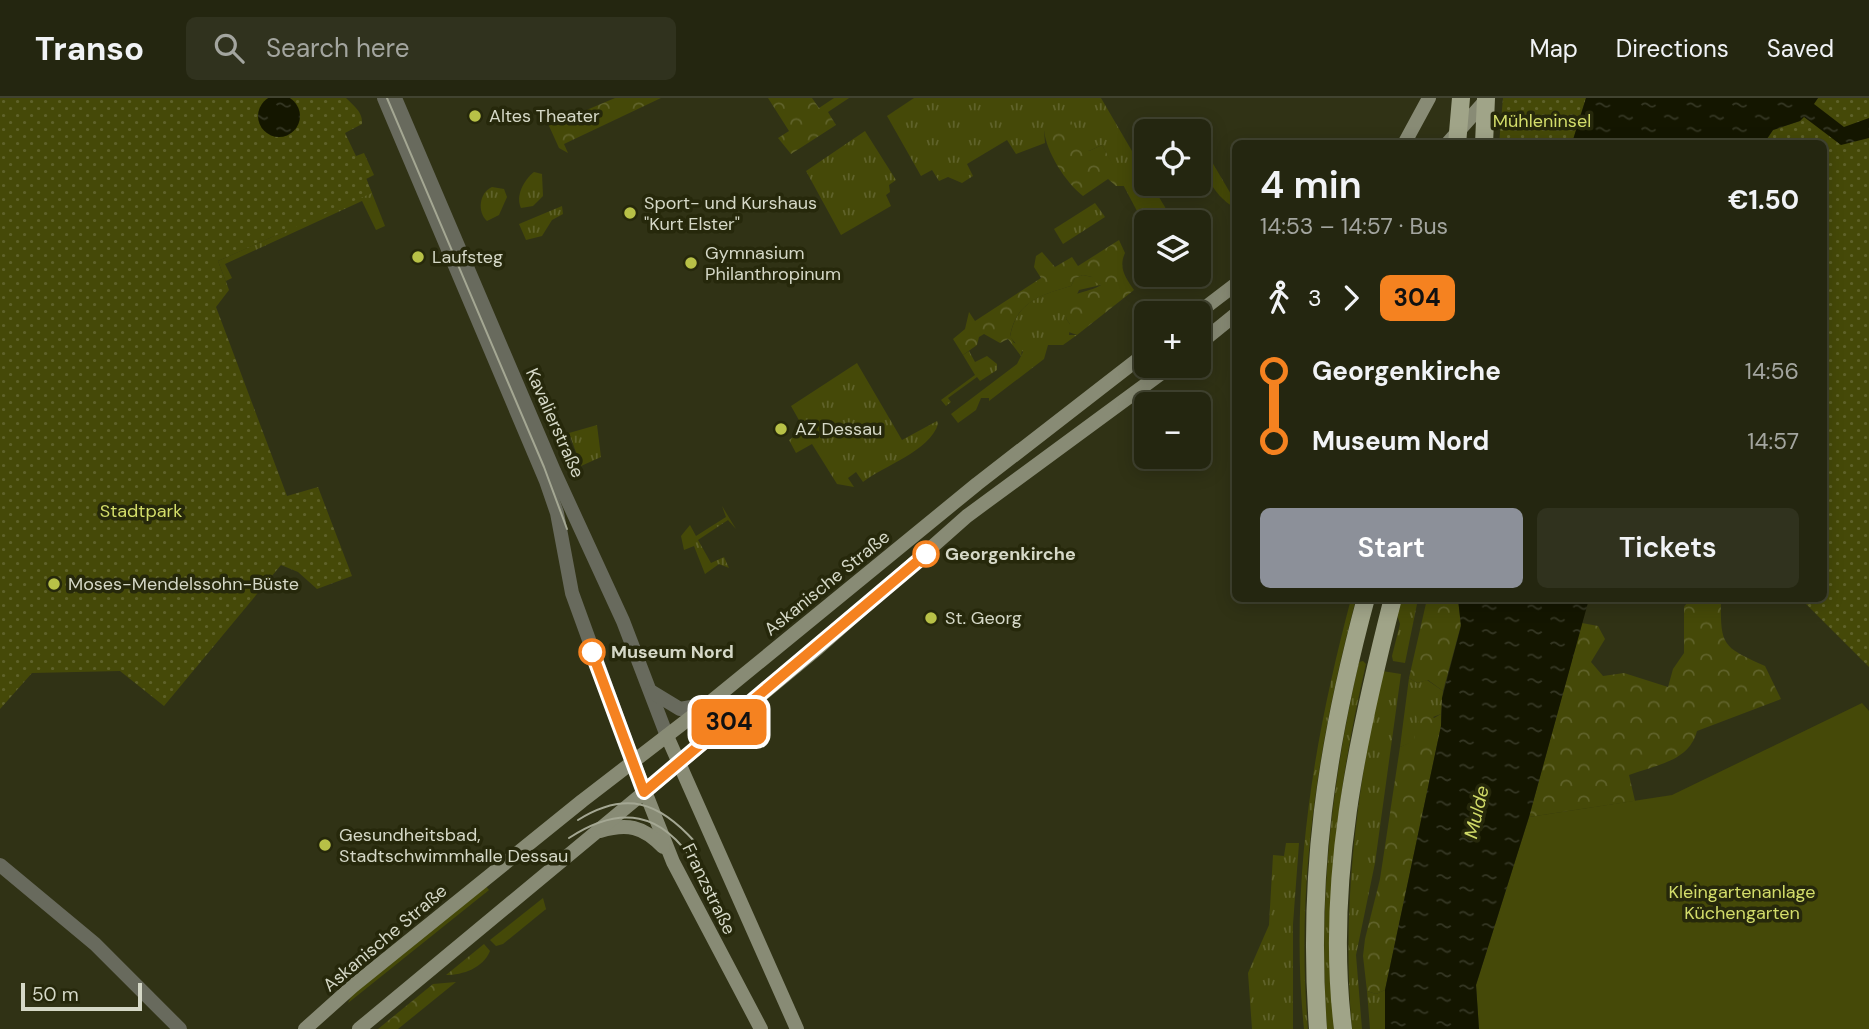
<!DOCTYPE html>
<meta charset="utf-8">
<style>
:root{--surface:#242610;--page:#30321e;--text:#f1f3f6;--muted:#a3a59f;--line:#414330;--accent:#8c9099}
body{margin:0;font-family:"DM Sans",sans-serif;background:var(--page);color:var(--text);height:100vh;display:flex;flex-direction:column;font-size:26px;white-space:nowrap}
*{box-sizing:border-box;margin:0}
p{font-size:23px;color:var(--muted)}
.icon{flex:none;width:38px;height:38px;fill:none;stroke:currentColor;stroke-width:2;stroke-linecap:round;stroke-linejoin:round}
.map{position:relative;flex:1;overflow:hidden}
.side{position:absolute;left:1232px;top:42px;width:595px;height:462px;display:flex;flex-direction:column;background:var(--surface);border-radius:10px;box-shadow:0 4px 18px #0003,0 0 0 2px var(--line)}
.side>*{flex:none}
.badge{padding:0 14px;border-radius:10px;font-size:24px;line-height:46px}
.fabs{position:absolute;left:1134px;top:21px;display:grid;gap:14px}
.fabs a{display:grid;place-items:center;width:77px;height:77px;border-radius:10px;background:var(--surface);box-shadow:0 4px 18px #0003,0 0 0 2px var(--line);font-size:35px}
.scale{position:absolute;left:21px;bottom:18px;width:121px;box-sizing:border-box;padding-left:7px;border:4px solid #d5d8c7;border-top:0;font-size:19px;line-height:24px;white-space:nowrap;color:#d5d8c7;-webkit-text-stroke:5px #26280b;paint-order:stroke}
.map>.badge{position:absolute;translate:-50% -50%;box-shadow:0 0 0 4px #fff}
.legs{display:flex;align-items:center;gap:10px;height:77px;padding:0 28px;font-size:23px}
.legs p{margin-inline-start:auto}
.headline{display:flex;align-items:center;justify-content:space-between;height:119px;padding:0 28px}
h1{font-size:38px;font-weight:600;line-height:52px}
.action{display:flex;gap:14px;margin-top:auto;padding:14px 28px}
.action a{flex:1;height:80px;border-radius:10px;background:var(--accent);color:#fff;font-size:28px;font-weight:600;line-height:80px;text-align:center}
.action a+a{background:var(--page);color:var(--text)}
ul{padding:0 28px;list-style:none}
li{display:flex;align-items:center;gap:24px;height:70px;font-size:26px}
li i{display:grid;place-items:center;width:10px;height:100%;margin:0 9px;background:currentColor}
li i::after{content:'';width:18px;height:18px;margin:-9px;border:5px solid;border-radius:50%;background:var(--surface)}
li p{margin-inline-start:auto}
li:first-child i{background:linear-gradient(#0000 50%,currentColor 0)}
li:last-child i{background:linear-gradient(currentColor 50%,#0000 0)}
header{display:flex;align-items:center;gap:42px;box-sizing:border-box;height:98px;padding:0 35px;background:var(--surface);border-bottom:2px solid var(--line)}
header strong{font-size:33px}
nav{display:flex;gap:38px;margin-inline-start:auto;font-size:24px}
.search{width:490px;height:63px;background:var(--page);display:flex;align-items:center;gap:18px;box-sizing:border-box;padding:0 24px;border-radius:10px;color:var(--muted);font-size:26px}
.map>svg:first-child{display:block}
</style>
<header>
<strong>Transo</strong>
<div class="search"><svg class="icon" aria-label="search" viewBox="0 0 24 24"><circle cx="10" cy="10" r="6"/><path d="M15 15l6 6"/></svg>Search here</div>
<nav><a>Map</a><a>Directions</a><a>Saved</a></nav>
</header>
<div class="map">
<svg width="1869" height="931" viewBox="0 0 1869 931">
<defs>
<pattern id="grass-tufts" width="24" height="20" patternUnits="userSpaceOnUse" patternTransform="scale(1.75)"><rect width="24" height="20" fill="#454908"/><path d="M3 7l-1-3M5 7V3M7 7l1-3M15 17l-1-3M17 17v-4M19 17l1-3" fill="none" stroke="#5f622a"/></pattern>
<pattern id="forest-crowns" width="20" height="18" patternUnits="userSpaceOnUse" patternTransform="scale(1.75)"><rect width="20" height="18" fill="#454908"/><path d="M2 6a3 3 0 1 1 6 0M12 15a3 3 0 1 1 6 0" fill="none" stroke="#5f622a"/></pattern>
<pattern id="park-dots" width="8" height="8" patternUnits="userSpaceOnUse" patternTransform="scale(1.75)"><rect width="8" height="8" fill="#454908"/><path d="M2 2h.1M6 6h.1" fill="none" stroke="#5f622a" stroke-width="1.8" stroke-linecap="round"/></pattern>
<pattern id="water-ripples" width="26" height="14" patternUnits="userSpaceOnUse" patternTransform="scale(1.75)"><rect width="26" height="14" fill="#141600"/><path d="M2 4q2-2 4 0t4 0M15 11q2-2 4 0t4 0" fill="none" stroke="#353724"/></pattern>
</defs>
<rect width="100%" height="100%" fill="#303215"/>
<g fill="url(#grass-tufts)">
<path d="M914 0H1101L1146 77V86H1151L1174 124H1146V130L1102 47 1089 53 1044 32 1045 45 1016 56 1007 42 967 66 973 78 962 85 948 79 939 83 932 72 921 78 887 18Z"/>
<path d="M865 33 896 82 889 87 890 94 886 97 891 108 841 137 806 73Z"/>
<path d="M1199 42 1235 103V110C1211 96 1199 68 1199 42Z"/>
<path d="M534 74 542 76 543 98 533 108 521 110C515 98 524 82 534 74Z"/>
<path d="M366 80 385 128 376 132 362 103 225 166 232 180 226 183 229 192 218 163 283 134Z"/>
<path d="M492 89 504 91 507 99 499 117 487 123C477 114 479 95 492 89Z"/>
<path d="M1095 105 1105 119 1063 146 1054 131Z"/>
<path d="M562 108 563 116 552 122 542 138 526 142 519 126Z"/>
<path d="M1083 177 1092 179 1101 187 1079 192 1066 221 1070 226 1069 237H1077L1063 247H1048L1044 261 989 303V300H981L976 312 958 325 951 316 1017 266 1023 254 1010 239C1016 204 1040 197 1071 188L1075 180Z"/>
<path d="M969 253 975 264 987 258 997 266V272L980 283 977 279 948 300 951 304 946 308 941 302 975 277 963 257Z"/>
<path d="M857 265 902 342 937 323 938 326C930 353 883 368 863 384L856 374 848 380 854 389 837 386 812 346 796 355 789 342 804 331 791 308Z"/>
<path d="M597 327 601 359 581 368 569 335Z"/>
<path d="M722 408 736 431 728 422 698 442 711 465 724 459 729 470 719 466 705 476 694 448 684 452 681 438 690 427 696 438 726 419Z"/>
<path d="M1351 501H1356C1319 641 1295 785 1308 931H1304C1289 786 1314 640 1351 501Z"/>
<path d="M1401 501H1418L1405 565 1393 563 1392 558 1400 526 1397 517Z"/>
<path d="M1363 563 1366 566C1336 696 1325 798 1334 931H1327C1318 806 1331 686 1359 564Z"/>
<path d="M1382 573 1401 576 1375 765 1356 857 1362 931H1352C1341 810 1357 692 1382 573Z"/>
<path d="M1409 580 1417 585 1427 582 1443 593 1441 616 1420 624 1415 643 1400 649Z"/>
<path d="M1286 745H1299L1293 826V931H1252L1248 875 1269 827 1273 757 1284 758Z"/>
<path d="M485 787 489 792 348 905 354 893Z"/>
<path d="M1385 892V931H1370L1367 893 1376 896Z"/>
</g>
<g fill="url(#forest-crowns)">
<path d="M615 0H661L564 46 568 55 559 50 545 19 553 15 558 24Z"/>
<path d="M768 0H812L819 10 834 0H849L828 14 836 27 791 56 778 40 789 33Z"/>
<path d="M1067 16 1089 53 1102 47 1125 88H1116L1108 81 1083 98C1066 85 1046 54 1044 32L1057 19Z"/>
<path d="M1119 142 1125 155C1118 170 1126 180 1134 192L1077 237 1066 233 1070 226 1066 221 1069 210 1068 200C1079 193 1090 194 1101 187L1093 183 1092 179 1083 177 1075 180 1071 188C1041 197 1016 204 1010 238L1014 245 1023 246 1021 258 1008 241 1000 245 984 236 979 239 977 247 963 257 953 241 965 231 969 214 975 223 1041 180 1034 169 1036 158 1042 154 1055 169 1072 159 1078 168Z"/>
<path d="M1427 501H1458L1461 527 1443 593 1428 582 1417 585 1409 580Z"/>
<path d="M1690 501 1721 503C1720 549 1724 549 1765 568L1781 601 1697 633C1689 664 1655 667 1629 677L1635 703 1529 719 1582 525 1598 528 1605 541 1591 564 1603 578 1624 575 1668 589 1673 571 1684 555V509Z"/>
<path d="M1418 610 1427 612 1434 620 1441 616V628L1385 892 1376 896 1367 893 1363 858 1365 841 1380 781 1400 649 1415 642 1413 629 1419 624 1415 616Z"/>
<path d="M543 800 546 811 503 846 496 848 490 842Z"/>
<path d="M484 846 490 853C483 870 463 877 446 877Z"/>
<path d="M456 884 398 931H378L433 886Z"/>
</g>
<g fill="url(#park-dots)">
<path d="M0 0H346C354 8 363 14 362 26L345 35 356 58 364 55 374 77 366 81 372 95 218 163 229 192 216 209 287 398 318 389 352 478 317 491 298 474 281 467 164 608 120 573 32 575 0 611Z"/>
<path d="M1503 0H1586L1572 45 1499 46Z"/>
<path d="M1818 0H1869V569L1801 501 1824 500V46H1764L1773 32 1800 23Z"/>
</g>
<path fill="#454908" d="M1862 605 1869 613V931H1479L1476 887 1529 719 1672 697Z"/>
<g fill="url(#water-ripples)">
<circle cx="279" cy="18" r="21"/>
<path d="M1586 0H1818L1814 6 1844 29 1869 20V40L1841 47 1804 19 1800 23 1773 32 1764 45H1572Z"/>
<path d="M1458 501H1589L1529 719 1476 887 1479 931H1385V892L1441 628 1442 600 1461 528Z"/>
</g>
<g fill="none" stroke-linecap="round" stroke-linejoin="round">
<g stroke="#686a5d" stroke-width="14">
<path d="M384 0 546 383 557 415 572 495 633 663"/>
<path d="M395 0 554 373 623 523 667 638"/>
<path d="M652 594 680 611 708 606"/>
<path d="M0 767 95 846 180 931"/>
</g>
<g stroke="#888b75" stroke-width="14">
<path d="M1404 46 1429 0"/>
<path d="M1447 46 1486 2"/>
<path d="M1198 215 1236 186"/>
<path d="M1199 246 1236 216"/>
<path d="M667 638 797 931"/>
<path d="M633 663 673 764 761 931"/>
<path d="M600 733C627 725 643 728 663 749"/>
<path d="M305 931 353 888 582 703 708 606 977 386 1146 255"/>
<path d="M359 931 818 550 967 418 1171 268"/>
</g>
<g stroke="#a0a488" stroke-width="18">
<path d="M1457 46 1461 0"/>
<path d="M1484 46 1486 0"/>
<path d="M1318 931C1307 778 1326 648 1366 500"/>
<path d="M1343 931C1325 785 1357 641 1393 500"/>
</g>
<g stroke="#a4a793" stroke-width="2">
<path d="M387 0 544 369 567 431"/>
<path d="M578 722C626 692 659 704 695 744"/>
<path d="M569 740C621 706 662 714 695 766"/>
</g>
</g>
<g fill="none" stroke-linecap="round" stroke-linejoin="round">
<g stroke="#fff" stroke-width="16">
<path id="line-1" d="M592 554 644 694 926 456"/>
</g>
<use href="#line-1" stroke="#f58220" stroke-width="10"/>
</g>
<g fill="#b8c147" stroke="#26280b" stroke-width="2.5">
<circle cx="475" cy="18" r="7"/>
<circle cx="630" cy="115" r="7"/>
<circle cx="418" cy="159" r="7"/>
<circle cx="691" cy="165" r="7"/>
<circle cx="781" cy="331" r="7"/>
<circle cx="54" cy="486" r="7"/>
<circle cx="931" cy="520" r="7"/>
<circle cx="325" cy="747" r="7"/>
</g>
<g fill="#fff" stroke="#f58220" stroke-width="3.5">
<circle cx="926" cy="456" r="12"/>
<circle cx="592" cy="554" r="12"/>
</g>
<g text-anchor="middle" stroke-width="7" stroke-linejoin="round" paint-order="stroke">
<g font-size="18" fill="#d5d8c7" stroke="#26280b" text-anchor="start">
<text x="489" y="24">Altes Theater</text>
<text x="644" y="111">Sport- und Kurshaus<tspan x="644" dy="21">"Kurt Elster"</tspan></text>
<text x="705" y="161">Gymnasium<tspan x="705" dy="21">Philanthropinum</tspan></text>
<text x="432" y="165">Laufsteg</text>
<text x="795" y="337">AZ Dessau</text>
<text x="68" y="492">Moses-Mendelssohn-Büste</text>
<text x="945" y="526">St. Georg</text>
<text x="339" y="743">Gesundheitsbad,<tspan x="339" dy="21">Stadtschwimmhalle Dessau</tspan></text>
</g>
<g font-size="18" fill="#d3dd6a" stroke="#26280b">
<text x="1542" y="29">Mühleninsel</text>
<text x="141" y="419">Stadtpark</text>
<text x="1742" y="800">Kleingartenanlage<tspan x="1742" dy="21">Küchengarten</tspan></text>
</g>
<g font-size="18" fill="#d5d8c7" stroke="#26280b">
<text transform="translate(555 325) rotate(66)" y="6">Kavalierstraße</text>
<text transform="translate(827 485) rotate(-39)" y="6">Askanische Straße</text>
<text transform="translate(709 791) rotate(64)" y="6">Franzstraße</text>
<text transform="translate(385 840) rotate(-40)" y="6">Askanische Straße</text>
</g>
<g font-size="18" font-weight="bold" fill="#d5d8c7" stroke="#26280b" text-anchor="start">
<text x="945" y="462">Georgenkirche</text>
<text x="611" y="560">Museum Nord</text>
</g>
<g font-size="19" font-style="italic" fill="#cfd966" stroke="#26280b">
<text transform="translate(1476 714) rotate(-77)" y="7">Mulde</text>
</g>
</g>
</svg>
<div class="fabs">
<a><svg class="icon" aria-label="locate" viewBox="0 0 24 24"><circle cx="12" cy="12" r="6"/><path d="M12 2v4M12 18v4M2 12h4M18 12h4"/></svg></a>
<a><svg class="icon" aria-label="layers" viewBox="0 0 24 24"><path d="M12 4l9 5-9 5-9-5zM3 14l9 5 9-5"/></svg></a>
<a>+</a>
<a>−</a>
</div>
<div class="scale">50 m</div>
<b class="badge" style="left:729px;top:624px;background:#f58220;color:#111">304</b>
<section class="side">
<div class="headline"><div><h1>4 min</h1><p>14:53 – 14:57 · Bus</p></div><b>€1.50</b></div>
<div class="legs"><svg class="icon" aria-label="walk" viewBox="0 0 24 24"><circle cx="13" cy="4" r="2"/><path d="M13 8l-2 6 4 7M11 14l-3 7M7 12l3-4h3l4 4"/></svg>3<svg class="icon" aria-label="forward" viewBox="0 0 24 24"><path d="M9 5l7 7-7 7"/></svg><b class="badge" style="background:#f58220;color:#111">304</b></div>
<ul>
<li><i style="color:#f58220"></i><b>Georgenkirche</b><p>14:56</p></li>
<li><i style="color:#f58220"></i><b>Museum Nord</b><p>14:57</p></li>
</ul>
<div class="action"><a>Start</a><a>Tickets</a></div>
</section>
</div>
